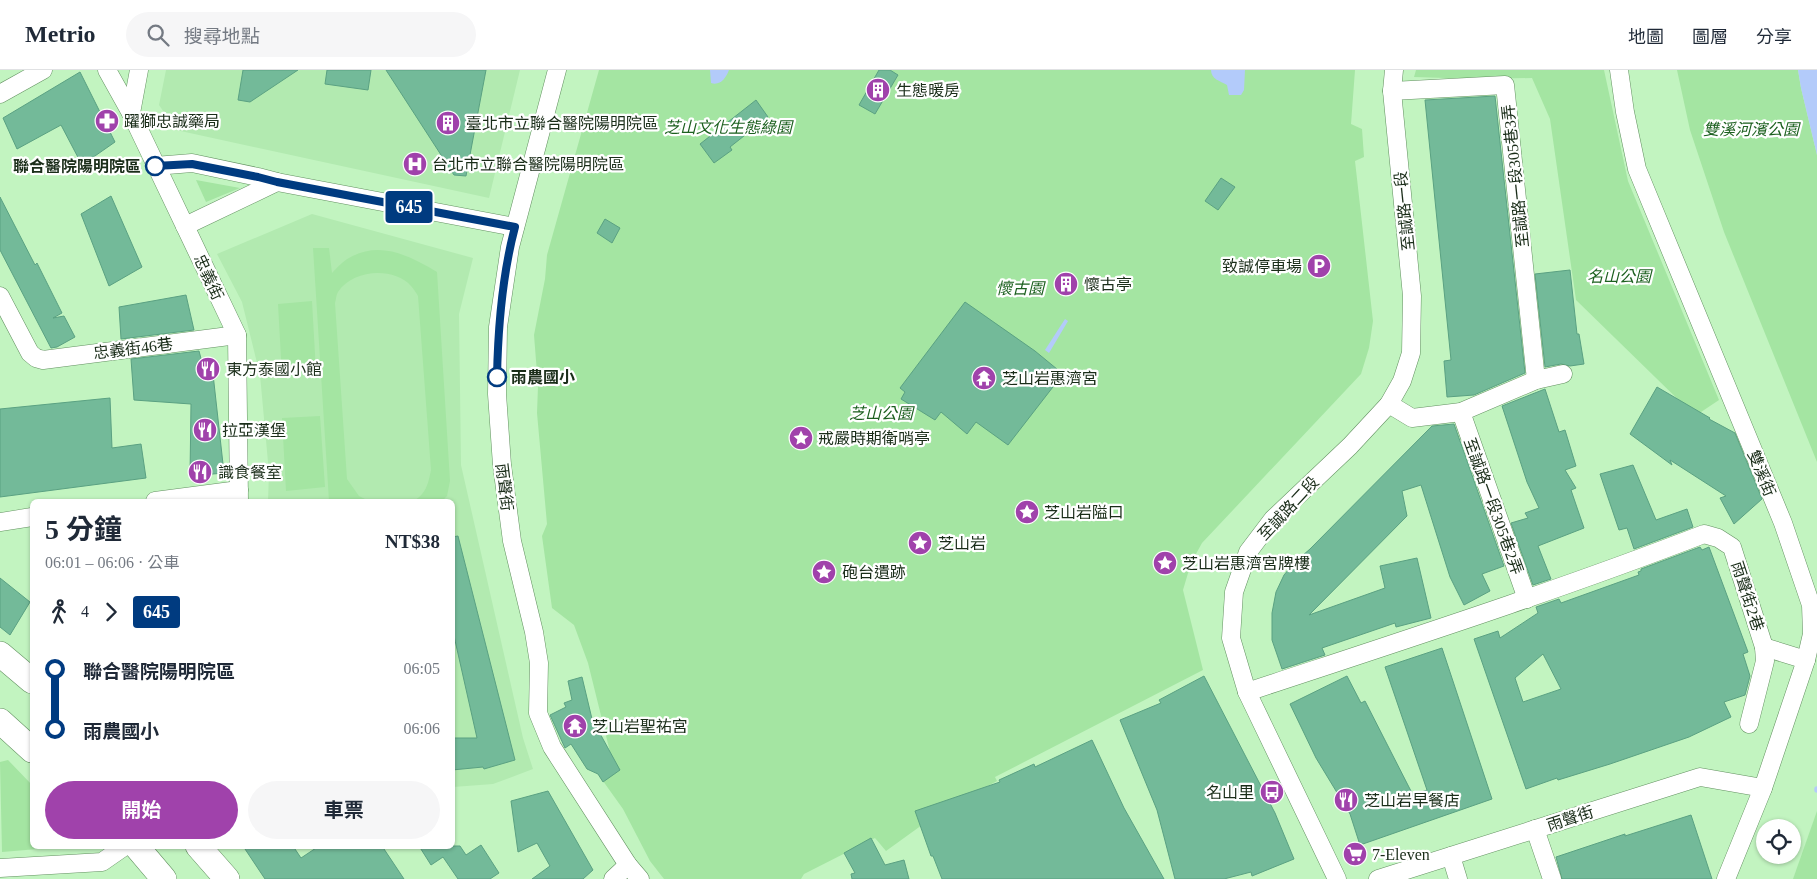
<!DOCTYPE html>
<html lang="zh-TW">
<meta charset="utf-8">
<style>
:root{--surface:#fff;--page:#f6f6f7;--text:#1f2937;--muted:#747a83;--line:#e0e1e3;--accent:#a042ab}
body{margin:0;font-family:"Times New Roman","Noto Sans TC",serif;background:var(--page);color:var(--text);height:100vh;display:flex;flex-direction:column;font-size:19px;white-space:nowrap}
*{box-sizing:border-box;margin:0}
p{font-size:16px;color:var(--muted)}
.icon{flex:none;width:28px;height:28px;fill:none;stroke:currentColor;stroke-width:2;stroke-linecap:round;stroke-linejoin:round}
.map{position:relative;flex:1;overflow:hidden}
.details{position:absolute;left:30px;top:429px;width:425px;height:350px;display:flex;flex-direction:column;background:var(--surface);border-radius:8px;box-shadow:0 1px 4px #0004}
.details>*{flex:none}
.badge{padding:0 10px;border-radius:4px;font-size:18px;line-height:32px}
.tools{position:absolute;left:1756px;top:749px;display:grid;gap:10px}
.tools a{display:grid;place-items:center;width:45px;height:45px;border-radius:50%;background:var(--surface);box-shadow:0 1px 4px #0004;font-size:25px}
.map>.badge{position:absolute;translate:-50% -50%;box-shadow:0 0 0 2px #fff}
.legs{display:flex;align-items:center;gap:8px;height:55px;padding:0 15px;font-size:16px}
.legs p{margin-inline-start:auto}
.headline{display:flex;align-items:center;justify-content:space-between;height:85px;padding:0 15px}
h1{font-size:28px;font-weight:700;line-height:38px}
.primary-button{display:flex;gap:10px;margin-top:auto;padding:10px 15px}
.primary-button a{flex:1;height:58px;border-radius:30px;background:var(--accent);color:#fff;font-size:20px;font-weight:700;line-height:58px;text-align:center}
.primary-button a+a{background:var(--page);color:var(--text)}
ul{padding:0 15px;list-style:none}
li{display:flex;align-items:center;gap:18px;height:60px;font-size:19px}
li i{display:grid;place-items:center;width:8px;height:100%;margin:0 6px;background:currentColor}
li i::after{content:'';width:12px;height:12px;margin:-6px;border:4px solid;border-radius:50%;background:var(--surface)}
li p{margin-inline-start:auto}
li:first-child i{background:linear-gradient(#0000 50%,currentColor 0)}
li:last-child i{background:linear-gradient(currentColor 50%,#0000 0)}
header{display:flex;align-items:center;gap:30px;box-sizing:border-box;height:70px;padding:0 25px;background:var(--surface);border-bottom:1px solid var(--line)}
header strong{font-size:24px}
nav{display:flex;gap:28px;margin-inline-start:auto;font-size:18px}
.search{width:350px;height:45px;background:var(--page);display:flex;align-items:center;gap:12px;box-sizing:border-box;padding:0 18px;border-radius:28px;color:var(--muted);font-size:19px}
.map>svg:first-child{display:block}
</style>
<header>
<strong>Metrio</strong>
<div class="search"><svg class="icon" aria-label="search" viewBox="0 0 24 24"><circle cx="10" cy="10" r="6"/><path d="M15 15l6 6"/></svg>搜尋地點</div>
<nav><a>地圖</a><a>圖層</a><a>分享</a></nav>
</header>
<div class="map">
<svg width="1817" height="809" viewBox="0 0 1817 809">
<rect width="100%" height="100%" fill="#c2f4c0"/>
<g fill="#b2eab0">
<path d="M166 0H520L489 128 176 60 159 35Z"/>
<path d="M312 144 473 188 459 244 461 395 523 668 533 699 493 714 453 717 452 431H268L269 403 260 305 242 232 217 184Z"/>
</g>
<g fill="#a4e5a2">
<path d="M599 0H1355L1351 54 1362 59 1364 87 1355 91 1373 251 1369 278 1361 304 1202 473 1191 493 1183 520 1203 600 995 707 997 711 940 742 886 781 875 768 804 804 801 809H664L650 791 623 739 598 704 611 686 588 593 574 555 552 538 542 466 547 454 537 343 538 316 534 265 545 209 547 185Z"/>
<path d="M1416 0H1604L1628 111 1719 330 1695 346 1576 230 1550 49 1532 8 1478 9 1414 7Z"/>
<path d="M1677 0H1798L1801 18 1817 85V392L1724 162 1690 60Z"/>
<path d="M196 110 240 118 206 132Z"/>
<path d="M313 178H329L332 203C337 198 343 191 349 188 380 170 410 186 437 202L450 411 447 426 442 431H414C426 423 428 415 431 400L418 226C416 223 414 219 411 216 394 197 353 199 338 222 336 225 336 230 335 233L347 409 359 426 369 431H329Z"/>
<path d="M312 231 316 302 282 306 278 234Z"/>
<path d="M320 346 325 417 286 421 282 348Z"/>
<path d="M8 690 32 715V776H74L2 782 0 692Z"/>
<path d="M1817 741V809H1793Z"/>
</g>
<g fill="#b3cbfa">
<path d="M710 0H729C726 8 720 16 711 13Z"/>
<path d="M1211 0H1245L1244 20 1241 25H1229L1227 15C1220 11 1211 9 1211 0Z"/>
<path d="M1798 0H1817V85L1801 18Z"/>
<path d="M1065 249 1068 251 1049 283 1045 280Z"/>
</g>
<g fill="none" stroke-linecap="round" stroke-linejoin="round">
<path stroke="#b3cbfa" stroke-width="5.5" d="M1817 719V720"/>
</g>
<g fill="#73ba99" stroke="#5aa182" fill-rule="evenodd">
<path d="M243 0H298L250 32 238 30Z"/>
<path d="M327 0H371L368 20 325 14Z"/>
<path d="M386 0H486L466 106 454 105Z"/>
<path d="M879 0H890L898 5 875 44 859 35Z"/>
<path d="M80 2 115 72 82 95 61 55 17 79 3 48Z"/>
<path d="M1495 26 1525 303 1474 325 1447 327 1444 291 1451 290 1425 30Z"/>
<path d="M756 30 768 47 730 77 732 80 714 93 700 74Z"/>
<path d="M1221 108 1235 117 1218 140 1205 131Z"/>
<path d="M111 126 142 197 109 216 81 144Z"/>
<path d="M0 127 35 195 37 193 62 243 53 248 64 246 75 267 57 277 51 278 0 180Z"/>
<path d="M605 149 620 158 612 173 597 163Z"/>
<path d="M1570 200 1577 264H1579L1584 294 1570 296 1561 294 1545 297 1535 204Z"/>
<path d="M186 225 194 260 121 269 119 237Z"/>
<path d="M965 232 1035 281 1063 304 1008 375 976 352 967 364 941 342 935 350 901 329 905 322 900 318Z"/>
<path d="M199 281 203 296 212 295 224 403 190 406 191 334 134 330 131 289Z"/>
<path d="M1657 317 1710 348 1709 349 1735 363 1762 429 1734 454 1720 428 1726 426 1670 390 1672 395 1630 364Z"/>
<path d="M1545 319 1559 362 1565 360 1576 396 1565 400 1576 418 1571 420 1584 458 1538 476 1551 509 1533 515 1511 453 1528 448 1525 443 1539 438 1527 412 1502 336Z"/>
<path d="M110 328 112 378 141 374 146 408 0 427V339Z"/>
<path d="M1454 354 1504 496 1482 504 1490 521 1464 535 1450 507 1421 415 1402 421 1407 446 1309 545 1385 518 1380 496 1417 488 1431 548 1396 557 1395 553 1322 578 1325 585 1282 599 1272 570V543L1276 522 1284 505 1295 492 1310 479 1432 356Z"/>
<path d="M1633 395 1656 450 1687 439 1693 457 1634 479 1627 458 1619 460 1600 404Z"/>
<path d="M458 466 515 690 484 699 483 697 452 700V668H477L452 557V467Z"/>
<path d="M1700 477 1702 480 1709 477 1748 582 1743 584 1750 606 1745 625 1724 632 1731 647 1689 667 1610 694 1558 710 1557 708 1526 719 1474 569 1498 561 1500 568 1538 543 1536 537 1559 529 1561 533 1639 505 1638 502 1641 501V499ZM1543 584 1561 619 1523 632 1515 608Z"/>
<path d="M0 508 30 532 10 565 0 557Z"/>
<path d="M1442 578 1492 729 1360 775 1350 744 1316 688 1290 634 1347 606 1361 633 1365 631 1413 725 1427 720 1385 597Z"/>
<path d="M1204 606 1275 743 1294 789 1252 806 1251 802 1224 809H1175L1157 740 1120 650 1161 633 1159 630Z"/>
<path d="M582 607 592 649 620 700 603 712 598 704 587 699 571 674 565 678 550 645 566 637 564 633 572 630 568 611Z"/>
<path d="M1092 670 1124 738 1164 809H942L933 786H931L915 741 1000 712 999 710 1034 694 1035 697Z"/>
<path d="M548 721 593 800 583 809H532L550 796 537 773 518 782 511 731Z"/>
<path d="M1691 745 1712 809H1562L1556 787 1625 764V766Z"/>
<path d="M871 768 885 795 904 790 909 809H852L851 804 855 803 844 783Z"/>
<path d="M481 775 499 803 490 809H458L443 787 431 795 419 776H460L466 785Z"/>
<path d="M243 776H293L301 788 319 776H382L404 809H265Z"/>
</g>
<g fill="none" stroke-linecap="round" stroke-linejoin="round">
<g stroke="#639161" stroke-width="19">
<g id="street">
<path d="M107 0 131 43 237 265 239 431"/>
<path d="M557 0 510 177 498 257 497 324 502 395 512 471 534 562 539 593 538 643 552 677 628 795 640 809"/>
<path d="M1619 0 1625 42 1637 99 1783 453 1811 535 1812 564 1806 590 1763 718 1726 809"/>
<path d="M1392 21 1505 15 1536 310"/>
<path d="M0 24 43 0"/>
<path d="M131 43 139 0"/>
<path d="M155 96 192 93 258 107 277 112 515 157"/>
<path d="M185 156 277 112"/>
<path d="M0 226 30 283 36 288 43 290 237 265"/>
<path d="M1389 334 1412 348 1461 342 1536 310 1563 304"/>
<path d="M1461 342 1527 529"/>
<path d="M155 431 239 420"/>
<path d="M0 452 32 447"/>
<path d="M1247 622C1401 571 1554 522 1704 464L1718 468 1732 477 1764 577 1806 590"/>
<path d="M1749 654 1765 591 1764 577"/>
<path d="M1535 759 1552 809"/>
<path d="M1451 786 1458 809"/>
<path d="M0 798 102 792 125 776"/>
<path d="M613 809 628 795"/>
<path d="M1337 809 1247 622 1231 568 1234 522 1248 482 1273 449 1350 376 1389 334 1402 311 1411 283 1412 226 1392 21 1394 0"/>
<path d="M1378 809 1700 707 1763 718"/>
</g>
</g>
<g stroke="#639161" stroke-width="26">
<g id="secondary">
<path d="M0 584 32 611"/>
<path d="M0 651 32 680"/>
<path d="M136 776 164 809"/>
<path d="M198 776 227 809"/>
</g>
</g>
<use href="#street" stroke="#fff" stroke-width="18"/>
<use href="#secondary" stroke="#fff" stroke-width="25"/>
</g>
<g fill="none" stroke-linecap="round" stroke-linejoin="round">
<g stroke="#fff" stroke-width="11">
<path id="line-1" d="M155 96 192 94 258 107 277 112 515 157C502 206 498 257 497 307"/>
</g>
<use href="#line-1" stroke="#003b80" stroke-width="8"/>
</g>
<defs>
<g id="building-disc" transform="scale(1.25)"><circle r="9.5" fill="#a042ab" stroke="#fff"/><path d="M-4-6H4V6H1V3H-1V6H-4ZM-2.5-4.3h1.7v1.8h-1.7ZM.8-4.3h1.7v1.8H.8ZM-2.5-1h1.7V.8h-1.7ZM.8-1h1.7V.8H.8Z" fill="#fff"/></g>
<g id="pharmacy-disc" transform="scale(1.25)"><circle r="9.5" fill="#a042ab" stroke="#fff"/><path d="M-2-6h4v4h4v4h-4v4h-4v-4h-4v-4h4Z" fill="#fff"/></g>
<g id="hospital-disc" transform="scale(1.25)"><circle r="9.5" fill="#a042ab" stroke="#fff"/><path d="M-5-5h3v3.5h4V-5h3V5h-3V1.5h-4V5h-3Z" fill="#fff"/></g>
<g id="parking-disc" transform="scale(1.25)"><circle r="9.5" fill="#a042ab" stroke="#fff"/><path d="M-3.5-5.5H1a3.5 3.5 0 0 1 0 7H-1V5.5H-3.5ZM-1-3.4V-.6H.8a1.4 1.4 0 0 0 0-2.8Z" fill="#fff"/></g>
<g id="restaurant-disc" transform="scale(1.25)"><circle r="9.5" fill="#a042ab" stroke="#fff"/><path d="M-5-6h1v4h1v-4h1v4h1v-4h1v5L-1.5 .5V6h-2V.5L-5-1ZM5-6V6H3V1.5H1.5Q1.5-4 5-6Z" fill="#fff"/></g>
<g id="temple-disc" transform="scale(1.25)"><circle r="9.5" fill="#a042ab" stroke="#fff"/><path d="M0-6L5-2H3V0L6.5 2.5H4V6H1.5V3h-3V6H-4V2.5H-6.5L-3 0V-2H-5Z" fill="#fff"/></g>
<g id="sight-disc" transform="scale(1.25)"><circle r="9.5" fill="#a042ab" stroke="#fff"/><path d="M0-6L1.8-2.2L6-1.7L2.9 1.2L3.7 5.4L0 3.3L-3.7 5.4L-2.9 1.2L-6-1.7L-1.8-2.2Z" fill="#fff"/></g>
<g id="bus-disc" transform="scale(1.25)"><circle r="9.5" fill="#a042ab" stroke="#fff"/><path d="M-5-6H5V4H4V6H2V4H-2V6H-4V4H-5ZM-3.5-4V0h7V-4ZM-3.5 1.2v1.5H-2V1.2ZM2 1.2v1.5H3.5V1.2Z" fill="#fff"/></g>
<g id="supermarket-disc" transform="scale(1.25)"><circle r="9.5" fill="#a042ab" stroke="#fff"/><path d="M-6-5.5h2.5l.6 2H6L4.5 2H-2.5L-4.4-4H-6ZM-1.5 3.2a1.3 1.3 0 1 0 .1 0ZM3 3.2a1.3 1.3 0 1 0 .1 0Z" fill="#fff"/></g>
</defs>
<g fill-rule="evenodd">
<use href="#building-disc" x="878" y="20"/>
<use href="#pharmacy-disc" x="107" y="51"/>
<use href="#building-disc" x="448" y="53"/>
<use href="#hospital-disc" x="415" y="94"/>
<use href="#parking-disc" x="1319" y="196"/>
<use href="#building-disc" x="1066" y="214"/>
<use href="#restaurant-disc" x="208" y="299"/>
<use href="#temple-disc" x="984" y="308"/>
<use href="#restaurant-disc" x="205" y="360"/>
<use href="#sight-disc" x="801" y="368"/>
<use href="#restaurant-disc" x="200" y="402"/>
<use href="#sight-disc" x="1027" y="442"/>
<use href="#sight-disc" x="920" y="473"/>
<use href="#sight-disc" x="1165" y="493"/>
<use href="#sight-disc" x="824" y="502"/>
<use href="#temple-disc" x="575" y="656"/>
<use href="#bus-disc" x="1272" y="722"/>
<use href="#restaurant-disc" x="1346" y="730"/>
<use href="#supermarket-disc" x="1355" y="784"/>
</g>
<g fill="#fff" stroke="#003b80" stroke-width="2.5">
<circle cx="155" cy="96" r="9"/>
<circle cx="497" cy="307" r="9"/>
</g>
<g text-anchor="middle" stroke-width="4.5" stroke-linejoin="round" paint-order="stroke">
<g font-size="16" fill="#1a2d19" stroke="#fff" text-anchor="start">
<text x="896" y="26">生態暖房</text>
<text x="124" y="57">躍獅忠誠藥局</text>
<text x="466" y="59">臺北市立聯合醫院陽明院區</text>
<text x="432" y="100">台北市立聯合醫院陽明院區</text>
<text x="1302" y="202" text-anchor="end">致誠停車場</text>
<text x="1084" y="220">懷古亭</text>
<text x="226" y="305">東方泰國小館</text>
<text x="1002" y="314">芝山岩惠濟宮</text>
<text x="222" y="366">拉亞漢堡</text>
<text x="818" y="374">戒嚴時期衛哨亭</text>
<text x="218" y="408">識食餐室</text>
<text x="1044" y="448">芝山岩隘口</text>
<text x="938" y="479">芝山岩</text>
<text x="1182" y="499">芝山岩惠濟宮牌樓</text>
<text x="842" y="508">砲台遺跡</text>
<text x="592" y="662">芝山岩聖祐宮</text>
<text x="1254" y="728" text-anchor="end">名山里</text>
<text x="1364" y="736">芝山岩早餐店</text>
<text x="1372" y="790">7-Eleven</text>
</g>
<g font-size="16" font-style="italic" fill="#1c601f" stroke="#fff">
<text x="728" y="63">芝山文化生態綠園</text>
<text x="1751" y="65">雙溪河濱公園</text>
<text x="1619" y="212">名山公園</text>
<text x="1020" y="224">懷古園</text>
<text x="881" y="349">芝山公園</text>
</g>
<g font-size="16" font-weight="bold" fill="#1a2d19" stroke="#fff" text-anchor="end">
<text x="141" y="102">聯合醫院陽明院區</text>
<text x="511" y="313" text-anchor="start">雨農國小</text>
</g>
<g font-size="16" fill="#1a2d19" stroke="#fff">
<text transform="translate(1515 106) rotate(-96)" y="6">至誠路一段305巷3弄</text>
<text transform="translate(1404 141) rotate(-96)" y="6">至誠路一段</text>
<text transform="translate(209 207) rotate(65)" y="6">忠義街</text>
<text transform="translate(133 278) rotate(-7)" y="6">忠義街46巷</text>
<text transform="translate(1762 403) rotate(68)" y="6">雙溪街</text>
<text transform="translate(505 417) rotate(83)" y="6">雨聲街</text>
<text transform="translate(1494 436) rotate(70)" y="6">至誠路一段305巷2弄</text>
<text transform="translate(1288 438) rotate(-47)" y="6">至誠路二段</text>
<text transform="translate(1748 526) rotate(72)" y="6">雨聲街2巷</text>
<text transform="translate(1570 748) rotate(-18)" y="6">雨聲街</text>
</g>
</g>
</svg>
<div class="tools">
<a><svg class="icon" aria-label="locate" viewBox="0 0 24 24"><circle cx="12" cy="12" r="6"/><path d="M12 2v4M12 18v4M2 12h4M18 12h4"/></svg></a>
</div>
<b class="badge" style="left:409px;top:137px;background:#003b80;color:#fff">645</b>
<section class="details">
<div class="headline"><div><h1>5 分鐘</h1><p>06:01 – 06:06 · 公車</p></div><b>NT$38</b></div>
<div class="legs"><svg class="icon" aria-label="walk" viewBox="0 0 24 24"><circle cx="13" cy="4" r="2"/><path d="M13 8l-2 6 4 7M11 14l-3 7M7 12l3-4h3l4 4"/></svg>4<svg class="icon" aria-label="forward" viewBox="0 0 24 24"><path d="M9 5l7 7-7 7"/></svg><b class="badge" style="background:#003b80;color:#fff">645</b></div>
<ul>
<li><i style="color:#003b80"></i><b>聯合醫院陽明院區</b><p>06:05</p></li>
<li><i style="color:#003b80"></i><b>雨農國小</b><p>06:06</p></li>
</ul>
<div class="primary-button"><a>開始</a><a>車票</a></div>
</section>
</div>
